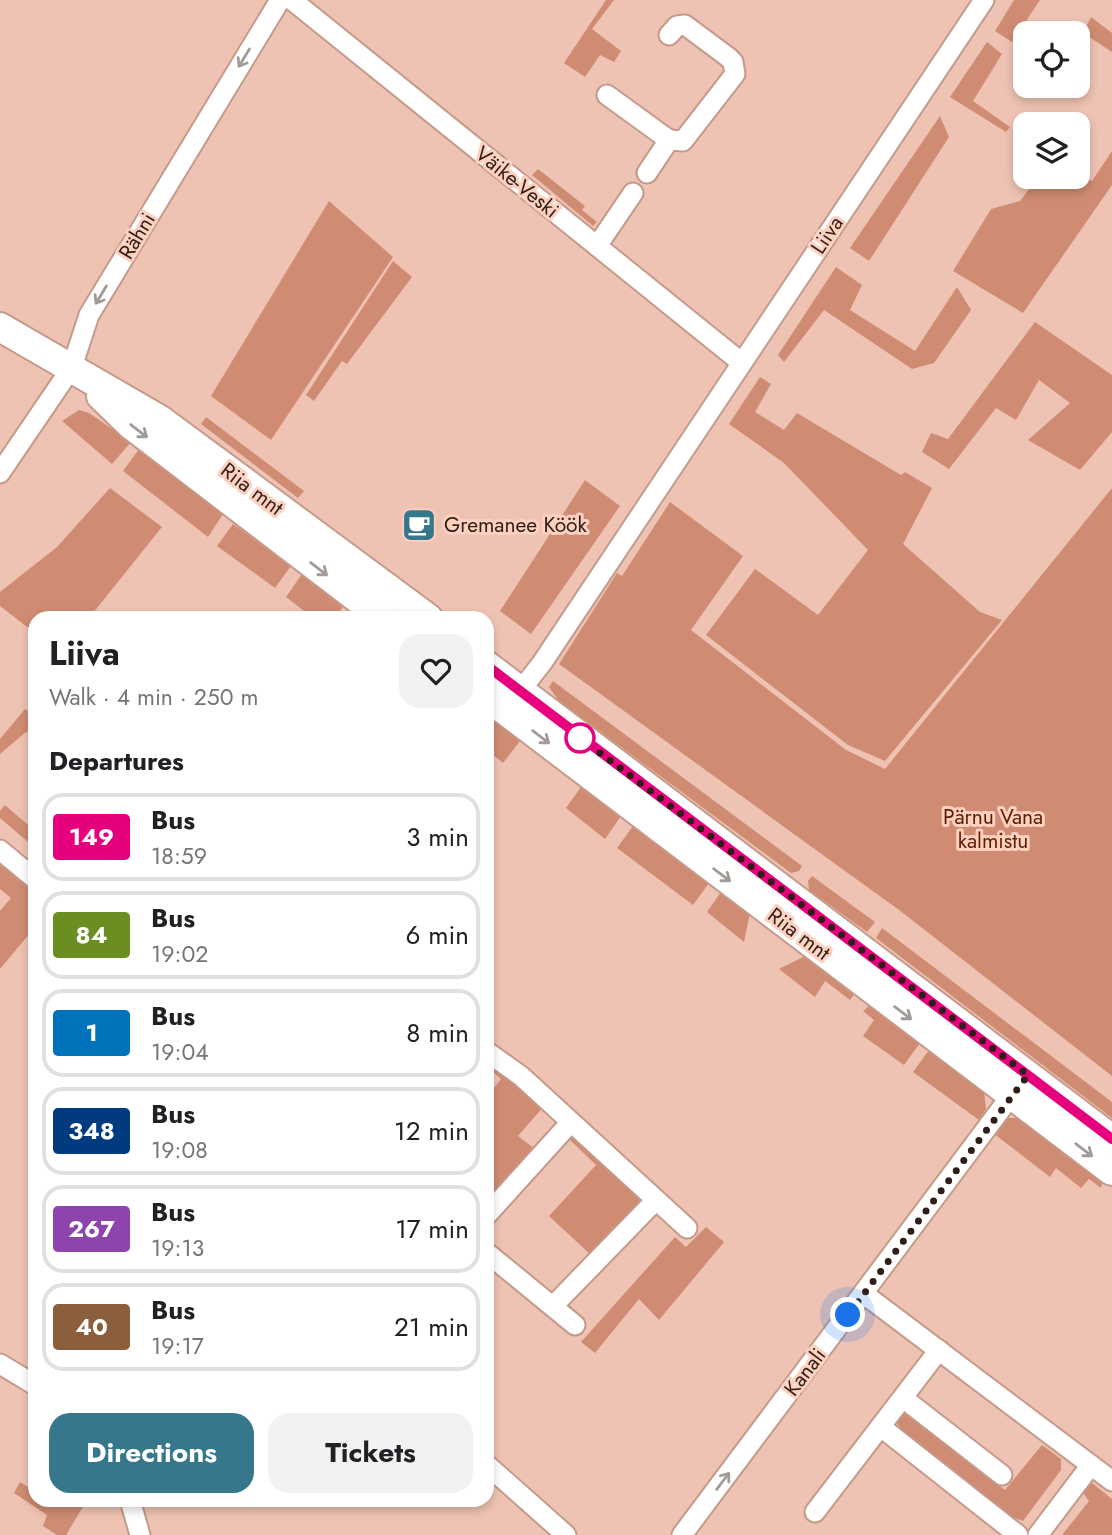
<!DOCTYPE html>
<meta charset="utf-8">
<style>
:root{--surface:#fff;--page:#f2f2f2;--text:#202124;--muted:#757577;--line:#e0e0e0;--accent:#37778b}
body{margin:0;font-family:Jost,sans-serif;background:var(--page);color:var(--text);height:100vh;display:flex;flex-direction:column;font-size:26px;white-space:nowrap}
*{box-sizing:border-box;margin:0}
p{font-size:23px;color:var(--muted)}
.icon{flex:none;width:38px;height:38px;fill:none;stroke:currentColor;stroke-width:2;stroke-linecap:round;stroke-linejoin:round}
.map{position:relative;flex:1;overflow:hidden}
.details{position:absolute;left:28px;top:611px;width:466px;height:896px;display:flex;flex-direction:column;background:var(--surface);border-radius:21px;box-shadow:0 4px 10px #0003}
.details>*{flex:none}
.badge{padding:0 14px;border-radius:5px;font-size:24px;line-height:46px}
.tools{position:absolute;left:1013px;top:21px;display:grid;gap:14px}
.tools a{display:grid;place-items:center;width:77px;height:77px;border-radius:14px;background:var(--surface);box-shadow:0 4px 10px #0003;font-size:35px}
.you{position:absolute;width:35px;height:35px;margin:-18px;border:5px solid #fff;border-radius:50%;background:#1a73e8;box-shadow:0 0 0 10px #1a73e833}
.map>.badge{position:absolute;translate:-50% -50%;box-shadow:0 0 0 4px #fff}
h2{padding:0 21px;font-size:26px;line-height:63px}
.round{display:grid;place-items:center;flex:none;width:74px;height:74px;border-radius:21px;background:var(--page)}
.overview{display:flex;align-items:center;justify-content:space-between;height:119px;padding:0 21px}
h1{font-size:33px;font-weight:700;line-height:52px}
.cta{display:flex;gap:14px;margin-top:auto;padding:14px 21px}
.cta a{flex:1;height:80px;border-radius:21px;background:var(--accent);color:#fff;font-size:28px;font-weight:700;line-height:80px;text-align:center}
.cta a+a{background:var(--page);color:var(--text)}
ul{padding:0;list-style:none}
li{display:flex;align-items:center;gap:21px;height:88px;margin:0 14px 10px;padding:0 7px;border:4px solid var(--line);border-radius:21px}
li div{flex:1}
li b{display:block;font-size:26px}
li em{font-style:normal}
li .badge{min-width:77px;font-weight:700;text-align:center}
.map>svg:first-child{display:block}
</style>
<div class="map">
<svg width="1112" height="1535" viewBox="0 0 1112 1535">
<rect width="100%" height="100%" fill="#efc3b3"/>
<g fill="#d08c73">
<path d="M606 0H614L592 29 621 51 614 62 600 55 585 77 564 63Z"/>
<path d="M1014 0H1040L1012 42 995 31Z"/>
<path d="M1091 17 1112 33V52L1083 33Z"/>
<path d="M987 42 1002 54 973 101 1010 127 1006 132 950 97Z"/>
<path d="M940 116 949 137 869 261 850 248Z"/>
<path d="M1112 151V185L1023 313 953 271 991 209 1020 201 1038 177H1078V172L1092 181Z"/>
<path d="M538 169 585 206 582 210 597 222 593 226 532 175Z"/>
<path d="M329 201 393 257 271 440 211 396Z"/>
<path d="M393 261 412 277 347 364 342 361 314 401 306 395Z"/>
<path d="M836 267 862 285 850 310 915 351 957 287 971 310 934 363 912 369 824 310 784 362 778 355Z"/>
<path d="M1035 322 1112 375V432L1080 470 1028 440 1070 403 1039 380 1016 420 996 408 949 469 922 452 931 433 948 439Z"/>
<path d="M760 377 771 384 755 412 784 430 797 413 901 475 905 472 932 488 903 544 980 612 1002 620 885 761 848 745 706 635 755 569 818 615 868 550 784 463 729 424Z"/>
<path d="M79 410 89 413 131 442 112 464 62 421Z"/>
<path d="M206 417 304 491 298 498 201 424Z"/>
<path d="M139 449 223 514 208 537 123 471Z"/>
<path d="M585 480 620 506 531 634 500 611Z"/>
<path d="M110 488 162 527 89 618H35V633L0 606V592L57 547Z"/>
<path d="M1112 488V1076L899 910 559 664 617 573 622 576 670 502 743 556 691 630 846 750 885 769Z"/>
<path d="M233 524 291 566 275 588 217 546Z"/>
<path d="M302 574 344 605 335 618H313L286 597Z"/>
<path d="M553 681 802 866 799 871 791 873 559 701 549 687Z"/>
<path d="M25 709 35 716V734L26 732 0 754V739Z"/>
<path d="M486 714 520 741 503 763 487 750Z"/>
<path d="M581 787 621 816 605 839 566 808Z"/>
<path d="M5 805 35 831V848L0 818V811Z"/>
<path d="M633 826 709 883 693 905 617 848Z"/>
<path d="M0 865 35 892V927L0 969V911L11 898 0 889Z"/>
<path d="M812 876 875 922 867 932 809 890 808 881Z"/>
<path d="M721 892 750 913 744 942 707 912Z"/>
<path d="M882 928 1112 1102V1118L876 938Z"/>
<path d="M805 956 855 993 850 1000 825 981 815 997 779 969Z"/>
<path d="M870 1005 920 1043 904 1065 863 1036 874 1020 863 1011Z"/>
<path d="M929 1050 984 1090 986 1109 979 1120 913 1072Z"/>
<path d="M487 1056 545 1105 518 1136 535 1149 487 1203V1097L501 1079 487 1066Z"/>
<path d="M1005 1118H1018L1025 1123 1103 1180 1101 1188 1089 1179 1081 1188 1056 1168 1050 1177 993 1133Z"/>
<path d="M577 1132 640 1194 639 1204 591 1255 549 1216 596 1165 570 1140 555 1156 551 1152 565 1137Z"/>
<path d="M706 1227 724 1242 659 1320 639 1299 595 1353 581 1342 675 1237 686 1247Z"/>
<path d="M904 1413 1005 1490 1042 1445 1061 1459V1470L1023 1521 1007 1515 902 1432 896 1421Z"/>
<path d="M20 1482 35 1491V1500H87L66 1535H57L43 1526 47 1515 14 1493Z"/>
<path d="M1092 1483 1112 1499V1535H1062L1089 1501 1083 1493Z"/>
</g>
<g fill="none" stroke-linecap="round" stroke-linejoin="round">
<g stroke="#c59a8b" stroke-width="23">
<g id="street">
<path d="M292 0 742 363"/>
<path d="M669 35 677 26 685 25 728 57 733 62 735 74 683 141 669 140"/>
<path d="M607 95 669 140 647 173"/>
<path d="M597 246 633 193"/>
<path d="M0 473 72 367 89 315 280 0"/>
<path d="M512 696 520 691 542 663 984 0"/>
<path d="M0 850 35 879"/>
<path d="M486 1051 521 1076 687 1228"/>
<path d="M486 1216 571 1122"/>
<path d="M486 1252 575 1325"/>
<path d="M864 1294 1112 1481"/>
<path d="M553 1306 656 1200"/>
<path d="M0 1364 35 1385"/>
<path d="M903 1398 1002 1475"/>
<path d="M881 1427 1018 1535"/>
<path d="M486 1464 566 1535"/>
<path d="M130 1500 140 1535"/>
<path d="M815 1512 939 1350"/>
<path d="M682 1535 1019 1085"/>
<path d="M1038 1535 1091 1465"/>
</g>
</g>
<g stroke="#c59a8b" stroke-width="32">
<g id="secondary">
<path d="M0 327 159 419 428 618"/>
<path d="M101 396 131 425 383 618"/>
<path d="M486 665 1112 1139"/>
<path d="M486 696 1112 1171"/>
</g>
</g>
<use href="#street" stroke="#fff" stroke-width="19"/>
<use href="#secondary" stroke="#fff" stroke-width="28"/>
</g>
<defs><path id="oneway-shaft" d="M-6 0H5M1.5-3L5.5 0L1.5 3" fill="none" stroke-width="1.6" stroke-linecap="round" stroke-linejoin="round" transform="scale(1.75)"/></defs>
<g stroke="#a19a97">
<use href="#oneway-shaft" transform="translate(244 58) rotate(121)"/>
<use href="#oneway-shaft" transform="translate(101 295) rotate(121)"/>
<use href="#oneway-shaft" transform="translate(139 431) rotate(38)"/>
<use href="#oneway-shaft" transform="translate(319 569) rotate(38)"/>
<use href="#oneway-shaft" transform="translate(541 737) rotate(37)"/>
<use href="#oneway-shaft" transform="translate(722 875) rotate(37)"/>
<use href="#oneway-shaft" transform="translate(903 1013) rotate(37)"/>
<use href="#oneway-shaft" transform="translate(1084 1150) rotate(37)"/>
<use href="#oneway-shaft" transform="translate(723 1481) rotate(-53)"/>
</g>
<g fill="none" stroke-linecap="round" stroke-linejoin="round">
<g stroke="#fff" stroke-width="16">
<path id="line" d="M486 665 1112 1139"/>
</g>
<use href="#line" stroke="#e6007e" stroke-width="10"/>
<path stroke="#2e1e18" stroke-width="7" stroke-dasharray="0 12.6" d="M580 738 575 734 1028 1075 848 1315"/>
</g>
<defs>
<g id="cafe-square" transform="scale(1.75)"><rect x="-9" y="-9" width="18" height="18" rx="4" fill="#37778b" stroke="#fdd0bf"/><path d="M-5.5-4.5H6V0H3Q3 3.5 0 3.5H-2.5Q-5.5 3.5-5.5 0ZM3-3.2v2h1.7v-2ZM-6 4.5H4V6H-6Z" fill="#fff"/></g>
</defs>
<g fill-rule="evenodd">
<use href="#cafe-square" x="419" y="525"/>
</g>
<circle fill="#fff" stroke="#e6007e" stroke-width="3.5" cx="580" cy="738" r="14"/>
<g text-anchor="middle" stroke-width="6" stroke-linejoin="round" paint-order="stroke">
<g font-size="21" fill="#2e1e18" stroke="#fdd0bf">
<text transform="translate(517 182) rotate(39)" y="7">Väike-Veski</text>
<text transform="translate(827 235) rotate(-56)" y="7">Liiva</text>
<text transform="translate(137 236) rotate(-59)" y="7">Rähni</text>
<text transform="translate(252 489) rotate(37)" y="7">Riia mnt</text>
<text transform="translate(799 934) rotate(37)" y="7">Riia mnt</text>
<text transform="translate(805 1372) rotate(-53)" y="7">Kanali</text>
</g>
<g font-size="21" fill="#2e1e18" stroke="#fdd0bf" text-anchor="start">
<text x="444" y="532">Gremanee Köök</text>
</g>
<g font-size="21" fill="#5d1c00" stroke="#fdd0bf">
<text x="993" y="824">Pärnu Vana<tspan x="993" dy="24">kalmistu</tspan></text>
</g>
</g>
</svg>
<div class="tools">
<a><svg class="icon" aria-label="locate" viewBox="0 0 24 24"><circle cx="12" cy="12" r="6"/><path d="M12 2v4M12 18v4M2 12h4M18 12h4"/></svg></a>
<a><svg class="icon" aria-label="layers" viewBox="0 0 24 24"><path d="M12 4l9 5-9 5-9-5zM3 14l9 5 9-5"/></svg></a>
</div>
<div class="you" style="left:848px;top:1315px"></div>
<section class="details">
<div class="overview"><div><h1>Liiva</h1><p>Walk · 4 min · 250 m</p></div><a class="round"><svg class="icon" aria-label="heart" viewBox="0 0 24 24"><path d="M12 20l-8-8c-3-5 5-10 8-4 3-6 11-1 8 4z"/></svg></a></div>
<h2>Departures</h2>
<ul>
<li><span class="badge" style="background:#e6007e;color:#fff">149</span><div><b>Bus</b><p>18:59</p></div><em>3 min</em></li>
<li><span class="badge" style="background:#6b8e23;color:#fff">84</span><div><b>Bus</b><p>19:02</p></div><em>6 min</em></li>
<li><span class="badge" style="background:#0072bc;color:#fff">1</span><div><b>Bus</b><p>19:04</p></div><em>8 min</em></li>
<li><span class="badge" style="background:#003b80;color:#fff">348</span><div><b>Bus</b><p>19:08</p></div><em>12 min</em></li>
<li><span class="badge" style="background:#8e44ad;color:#fff">267</span><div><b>Bus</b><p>19:13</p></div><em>17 min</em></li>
<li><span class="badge" style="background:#8b5e3c;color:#fff">40</span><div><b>Bus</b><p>19:17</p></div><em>21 min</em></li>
</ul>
<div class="cta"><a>Directions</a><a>Tickets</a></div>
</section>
</div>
